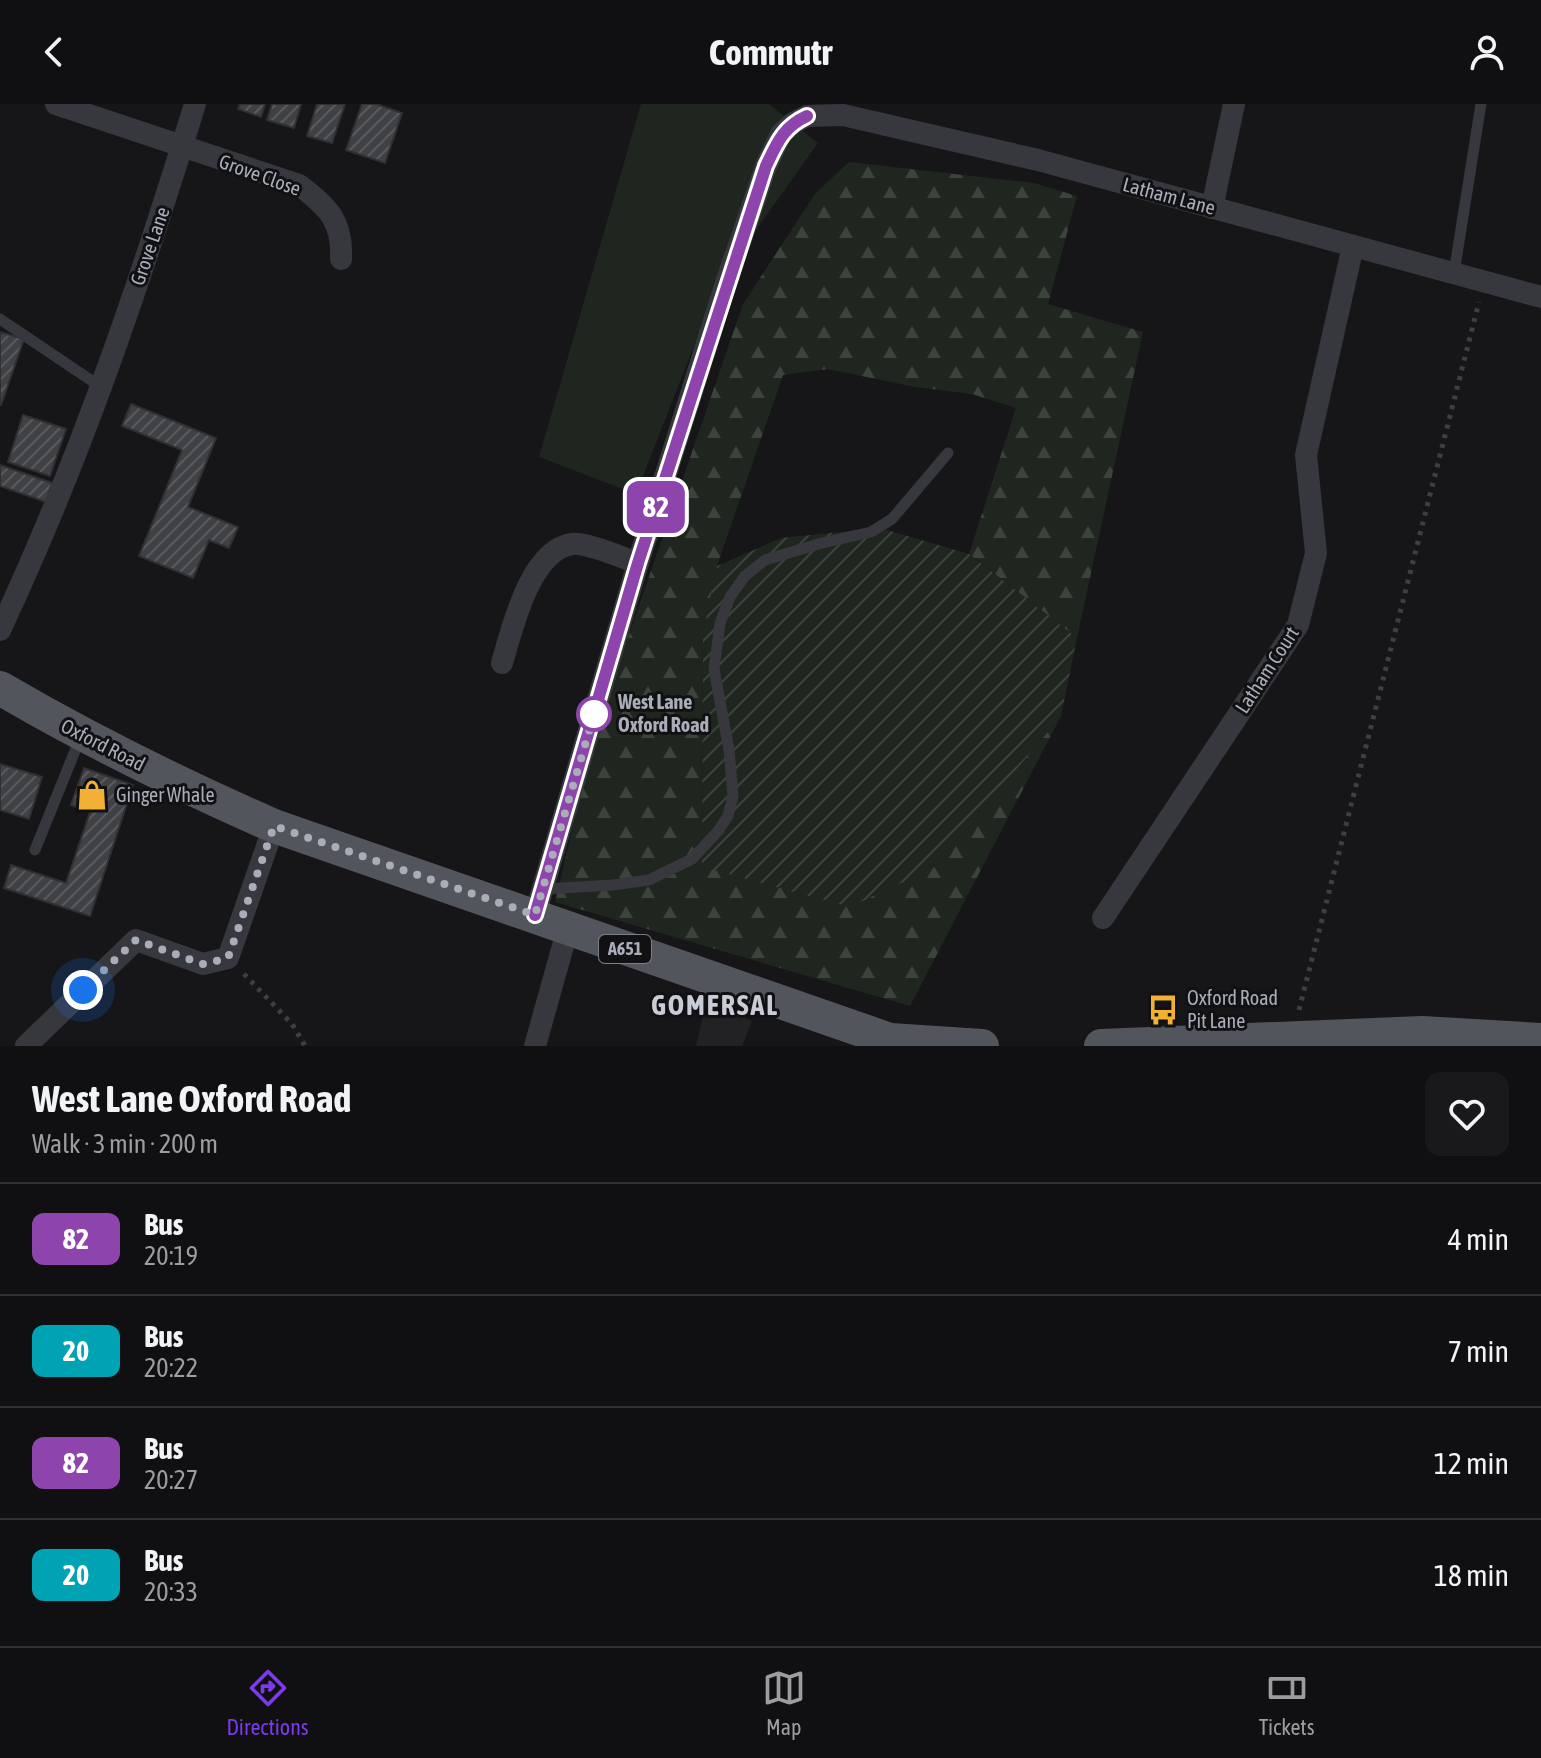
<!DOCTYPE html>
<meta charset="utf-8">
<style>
:root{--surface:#101012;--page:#19191b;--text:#f1f3f6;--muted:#9c9d9f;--line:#303032;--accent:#7c3aed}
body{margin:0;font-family:"Asap Condensed",sans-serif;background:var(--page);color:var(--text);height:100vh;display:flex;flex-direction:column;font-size:30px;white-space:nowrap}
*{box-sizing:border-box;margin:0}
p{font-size:26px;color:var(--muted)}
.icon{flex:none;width:44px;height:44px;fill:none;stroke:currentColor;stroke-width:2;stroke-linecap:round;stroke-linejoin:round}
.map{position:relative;height:942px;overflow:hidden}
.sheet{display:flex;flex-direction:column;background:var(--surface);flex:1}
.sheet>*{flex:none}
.badge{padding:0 16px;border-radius:12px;font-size:28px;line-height:52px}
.you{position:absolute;width:40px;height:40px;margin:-20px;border:6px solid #fff;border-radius:50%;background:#1a73e8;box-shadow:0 0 0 12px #1a73e833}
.map>.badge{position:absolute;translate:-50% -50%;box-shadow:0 0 0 4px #fff}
.round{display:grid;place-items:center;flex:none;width:84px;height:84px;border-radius:16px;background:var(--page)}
.summary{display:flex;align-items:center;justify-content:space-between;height:136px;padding:0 32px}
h1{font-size:38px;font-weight:700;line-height:60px}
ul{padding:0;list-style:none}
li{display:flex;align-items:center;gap:24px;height:112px;padding:0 32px;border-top:2px solid var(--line)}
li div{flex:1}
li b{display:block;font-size:30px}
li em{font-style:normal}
li .badge{min-width:88px;font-weight:700;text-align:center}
header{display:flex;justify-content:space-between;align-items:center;height:104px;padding:0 32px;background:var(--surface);font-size:36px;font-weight:700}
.menu{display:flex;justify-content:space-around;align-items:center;height:112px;border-top:2px solid var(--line);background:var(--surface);font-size:22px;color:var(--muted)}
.menu a{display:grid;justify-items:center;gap:4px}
.menu .current{color:var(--accent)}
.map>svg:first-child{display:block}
</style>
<header><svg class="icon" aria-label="back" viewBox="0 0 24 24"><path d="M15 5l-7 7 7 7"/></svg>Commutr<svg class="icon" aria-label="person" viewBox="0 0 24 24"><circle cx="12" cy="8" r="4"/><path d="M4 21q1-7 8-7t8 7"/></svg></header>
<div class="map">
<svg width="1541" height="942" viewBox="0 0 1541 942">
<defs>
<pattern id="forest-firs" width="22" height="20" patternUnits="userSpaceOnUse" patternTransform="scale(2)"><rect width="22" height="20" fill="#1e261f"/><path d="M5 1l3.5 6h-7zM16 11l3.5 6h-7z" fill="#3c433d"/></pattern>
<pattern id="garden-furrows" width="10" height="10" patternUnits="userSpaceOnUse" patternTransform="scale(2)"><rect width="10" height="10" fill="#1e261f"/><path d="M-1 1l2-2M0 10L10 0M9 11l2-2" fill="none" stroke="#3c433d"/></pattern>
<pattern id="building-hatch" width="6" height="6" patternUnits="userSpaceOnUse" patternTransform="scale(2)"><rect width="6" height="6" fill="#404145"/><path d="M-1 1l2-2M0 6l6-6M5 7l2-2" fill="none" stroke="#595a5e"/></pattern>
</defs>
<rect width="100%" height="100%" fill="#161618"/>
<path fill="#222225" d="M706 899 752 917 742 942H696Z"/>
<path fill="#1e261f" d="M641 0H769L818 39 719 178 636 390 539 353Z"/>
<path fill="url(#forest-firs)" d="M849 58 1034 79 1077 92 1048 200 1143 228 1077 534 969 450 1016 304 972 290 915 283 828 265 783 271 717 462 703 529 702 763H935L1061 612 910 902 555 798 594 632 743 200 815 90Z"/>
<path fill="url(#garden-furrows)" d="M880 424 969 450 1077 534 1061 612 935 763 850 803 702 763 703 529 717 462 781 434Z"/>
<g fill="url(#building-hatch)" stroke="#303034" stroke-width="2">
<path d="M240 0H265L261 13 238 5Z"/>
<path d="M272 0H301L294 24 267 16Z"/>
<path d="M317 0H345L332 39 307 32Z"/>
<path d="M362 0H376L402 9 385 59 346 46Z"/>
<path d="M0 228 24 235 1 301H0Z"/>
<path d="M131 300 216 334 188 403 238 423 229 444 209 436 193 474 139 452 182 346 122 322Z"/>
<path d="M23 311 66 325 50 372 8 358Z"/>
<path d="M0 361 52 379 46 398 0 382Z"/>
<path d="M0 660 42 673 29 715 0 706Z"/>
<path d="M84 664 133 681 90 812 4 784 11 761 66 779 90 708 71 701Z"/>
</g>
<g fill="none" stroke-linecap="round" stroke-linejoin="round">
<g stroke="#3d3f44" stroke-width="5" stroke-dasharray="4 6" stroke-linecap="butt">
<path d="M244 870 292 920 305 942"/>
<path d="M1299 906 1479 198"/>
</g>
<g stroke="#37383d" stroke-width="11">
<path d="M1454 169 1481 0"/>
<path d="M0 215 101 283"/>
<path d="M35 746 81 632"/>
<path d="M543 785 613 781 649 776 692 755 718 727 728 712 733 692 729 646 714 565 720 519 730 493 745 472 765 456 822 439 871 428 892 415 948 349"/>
</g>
<g stroke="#37383d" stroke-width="22">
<path d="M56 0 299 81C328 103 343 117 341 155"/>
<path d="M1212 104 1234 0"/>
<path d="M0 526C80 356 140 179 195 0"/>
<path d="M502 559C512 525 530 446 572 440 586 438 623 454 638 459"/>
<path d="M535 811 638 459 725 182 766 62 781 30 793 19 807 12 843 11 1038 56 1541 193"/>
<path d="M1103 814 1298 521 1316 449 1306 351 1353 142"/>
<path d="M26 942 136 836 203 860 228 854 274 722"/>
<path d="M535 942 568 824"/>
</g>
<g stroke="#53555c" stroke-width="34">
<path d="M0 584C89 636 180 681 274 722L890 936 982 942"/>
<path d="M1101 942 1422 929 1541 936"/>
</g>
</g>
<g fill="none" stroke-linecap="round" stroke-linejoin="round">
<g stroke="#fff" stroke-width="18">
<path id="line" d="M535 811 638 459 766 62C777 39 783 23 807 12"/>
</g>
<use href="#line" stroke="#8e44ad" stroke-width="12"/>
<path stroke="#a8adb8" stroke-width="8" stroke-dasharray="0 14.4" d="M83 886 136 836 203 860 228 854 274 722 535 811 595 607 594 610"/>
</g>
<defs>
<g id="shop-bare" transform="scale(2.4)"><path d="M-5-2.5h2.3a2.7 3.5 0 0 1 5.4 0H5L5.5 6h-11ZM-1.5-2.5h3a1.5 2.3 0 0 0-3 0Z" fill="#f2b134" stroke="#111113" stroke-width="2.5" paint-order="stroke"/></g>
<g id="bus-bare" transform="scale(2.4)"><path d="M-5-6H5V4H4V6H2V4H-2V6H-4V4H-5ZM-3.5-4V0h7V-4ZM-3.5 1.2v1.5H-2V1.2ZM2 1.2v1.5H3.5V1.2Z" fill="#f2b134" stroke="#111113" stroke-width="2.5" paint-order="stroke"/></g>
</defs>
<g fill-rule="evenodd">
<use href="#shop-bare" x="92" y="691"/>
<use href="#bus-bare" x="1163" y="906"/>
</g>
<circle fill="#fff" stroke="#8e44ad" stroke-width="4" cx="594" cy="610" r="16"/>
<g text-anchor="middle" stroke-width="6" stroke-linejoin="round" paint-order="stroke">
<rect fill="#111113" stroke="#7b7e86" stroke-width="2" x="599" y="831" width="52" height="28" rx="6"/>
<g font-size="18" font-weight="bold" fill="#a8adb8">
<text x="625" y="851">A651</text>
</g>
<g font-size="20" fill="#a8adb8" stroke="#111113">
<text transform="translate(260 71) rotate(20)" y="7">Grove Close</text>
<text transform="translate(1169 92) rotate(15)" y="7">Latham Lane</text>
<text transform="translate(150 142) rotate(-71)" y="7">Grove Lane</text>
<text transform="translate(1267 566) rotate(-57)" y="7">Latham Court</text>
<text transform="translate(103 641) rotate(27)" y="7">Oxford Road</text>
</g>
<g font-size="20" font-weight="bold" fill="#a8adb8" stroke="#111113" text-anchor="start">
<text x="618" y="605">West Lane<tspan x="618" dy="23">Oxford Road</tspan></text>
</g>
<g font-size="20" fill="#a8adb8" stroke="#111113" text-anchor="start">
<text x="116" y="698">Ginger Whale</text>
<text x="1187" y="901">Oxford Road<tspan x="1187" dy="23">Pit Lane</tspan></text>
</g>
<g font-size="28" font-weight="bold" letter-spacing="2" fill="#c9ccd4" stroke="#111113">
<text x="715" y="911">GOMERSAL</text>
</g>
</g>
</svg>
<div class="you" style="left:83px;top:886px"></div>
<b class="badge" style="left:656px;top:403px;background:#8e44ad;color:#fff">82</b>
</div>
<section class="sheet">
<div class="summary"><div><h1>West Lane Oxford Road</h1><p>Walk · 3 min · 200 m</p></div><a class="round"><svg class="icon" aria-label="heart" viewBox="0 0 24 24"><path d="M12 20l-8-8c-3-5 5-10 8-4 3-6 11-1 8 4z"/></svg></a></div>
<ul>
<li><span class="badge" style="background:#8e44ad;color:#fff">82</span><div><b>Bus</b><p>20:19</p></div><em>4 min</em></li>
<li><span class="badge" style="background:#00a3b4;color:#fff">20</span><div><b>Bus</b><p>20:22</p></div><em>7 min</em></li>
<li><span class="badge" style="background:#8e44ad;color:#fff">82</span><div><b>Bus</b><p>20:27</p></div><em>12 min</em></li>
<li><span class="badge" style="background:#00a3b4;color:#fff">20</span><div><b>Bus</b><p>20:33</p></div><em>18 min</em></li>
</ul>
</section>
<nav class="menu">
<a class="current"><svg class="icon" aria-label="directions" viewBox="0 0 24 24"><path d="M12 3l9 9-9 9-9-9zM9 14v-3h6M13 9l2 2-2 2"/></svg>Directions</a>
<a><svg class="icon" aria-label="map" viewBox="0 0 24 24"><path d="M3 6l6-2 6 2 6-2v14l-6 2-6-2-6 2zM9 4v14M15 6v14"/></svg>Map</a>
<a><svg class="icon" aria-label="tickets" viewBox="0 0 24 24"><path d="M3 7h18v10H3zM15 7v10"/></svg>Tickets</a>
</nav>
